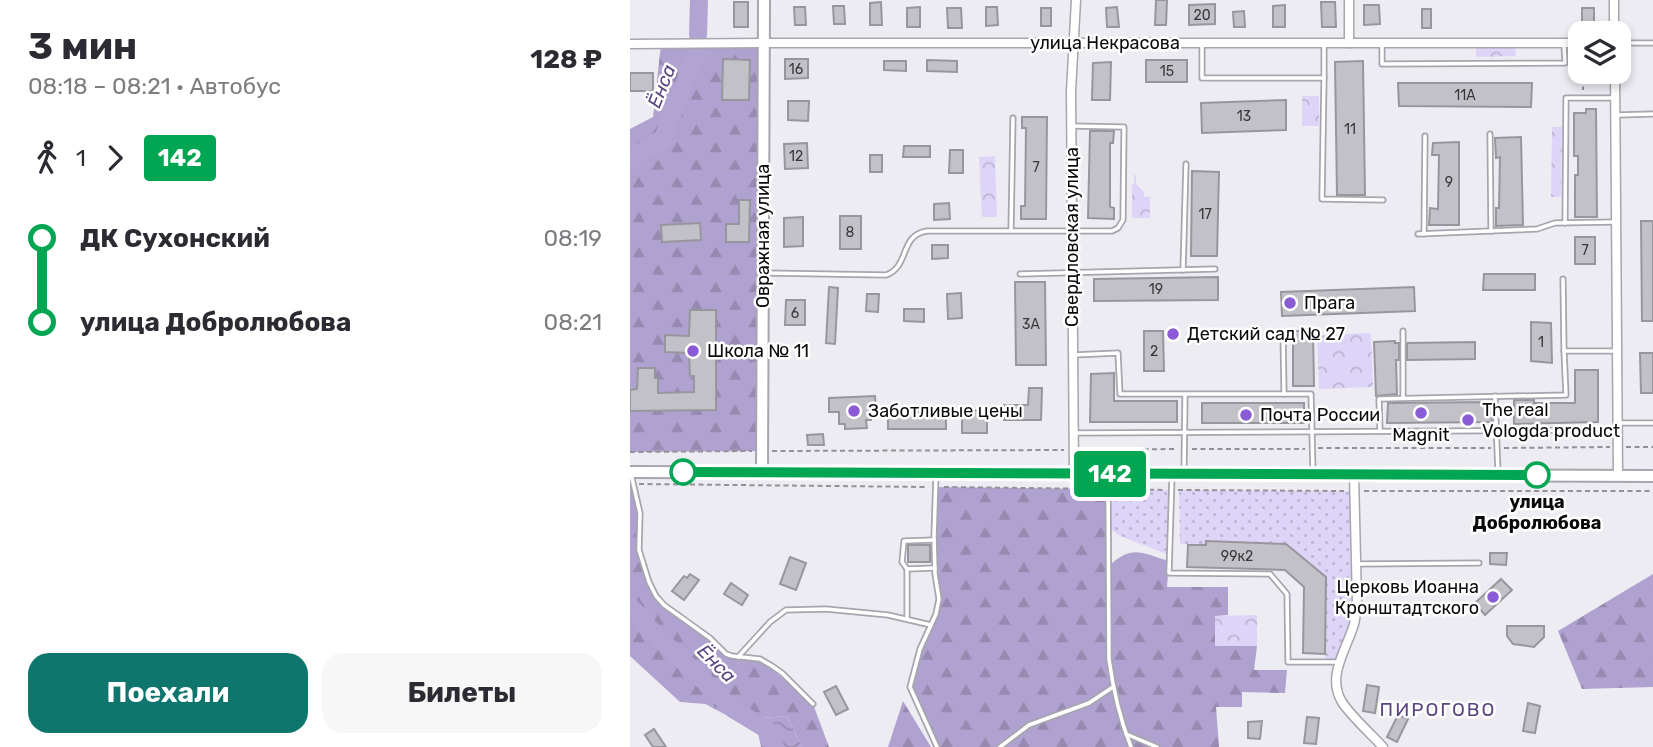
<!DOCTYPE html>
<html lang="ru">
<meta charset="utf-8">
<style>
:root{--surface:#fff;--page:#f7f7f7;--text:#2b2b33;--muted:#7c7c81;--accent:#0f766e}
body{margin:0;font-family:Rubik,sans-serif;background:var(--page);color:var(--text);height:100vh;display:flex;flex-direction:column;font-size:26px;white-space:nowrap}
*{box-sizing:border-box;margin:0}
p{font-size:23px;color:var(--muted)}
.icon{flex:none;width:38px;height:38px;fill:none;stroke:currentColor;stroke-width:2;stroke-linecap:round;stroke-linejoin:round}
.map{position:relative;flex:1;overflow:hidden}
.side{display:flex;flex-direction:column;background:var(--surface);width:630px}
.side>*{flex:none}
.badge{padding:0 14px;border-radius:5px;font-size:24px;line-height:46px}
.buttons{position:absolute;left:938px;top:21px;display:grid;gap:14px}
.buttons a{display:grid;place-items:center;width:63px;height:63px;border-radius:14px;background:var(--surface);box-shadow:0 4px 10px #0003;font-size:35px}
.map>.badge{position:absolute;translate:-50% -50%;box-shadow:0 0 0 4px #fff}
.legs{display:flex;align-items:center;gap:10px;height:77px;padding:0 28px;font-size:23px}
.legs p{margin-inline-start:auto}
.headline{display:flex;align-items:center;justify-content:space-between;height:119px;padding:0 28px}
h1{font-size:38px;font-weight:700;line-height:52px}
.cta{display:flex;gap:14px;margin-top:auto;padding:14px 28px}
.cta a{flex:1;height:80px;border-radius:21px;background:var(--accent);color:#fff;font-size:28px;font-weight:700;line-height:80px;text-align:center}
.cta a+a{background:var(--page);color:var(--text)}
ul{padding:0 28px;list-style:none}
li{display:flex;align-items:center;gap:24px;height:84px;font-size:26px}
li i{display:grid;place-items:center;width:10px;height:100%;margin:0 9px;background:currentColor}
li i::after{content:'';width:18px;height:18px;margin:-9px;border:5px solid;border-radius:50%;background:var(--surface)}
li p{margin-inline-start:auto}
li:first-child i{background:linear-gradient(#0000 50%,currentColor 0)}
li:last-child i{background:linear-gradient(currentColor 50%,#0000 0)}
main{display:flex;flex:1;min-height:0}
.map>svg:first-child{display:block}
</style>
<main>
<section class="side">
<div class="headline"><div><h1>3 мин</h1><p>08:18 – 08:21 · Автобус</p></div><b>128 ₽</b></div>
<div class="legs"><svg class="icon" aria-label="walk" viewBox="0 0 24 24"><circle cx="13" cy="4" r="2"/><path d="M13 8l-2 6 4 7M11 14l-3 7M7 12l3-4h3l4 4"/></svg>1<svg class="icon" aria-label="forward" viewBox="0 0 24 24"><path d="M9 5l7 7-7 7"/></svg><b class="badge" style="background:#00a651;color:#fff">142</b></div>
<ul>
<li><i style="color:#00a651"></i><b>ДК Сухонский</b><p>08:19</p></li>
<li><i style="color:#00a651"></i><b>улица Добролюбова</b><p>08:21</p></li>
</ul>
<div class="cta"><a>Поехали</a><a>Билеты</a></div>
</section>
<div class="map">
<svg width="1023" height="747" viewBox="0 0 1023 747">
<defs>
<pattern id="grass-dots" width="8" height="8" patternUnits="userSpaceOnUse" patternTransform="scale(1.75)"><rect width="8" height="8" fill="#ded4f8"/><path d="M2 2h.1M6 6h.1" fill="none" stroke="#bdb5d3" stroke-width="1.8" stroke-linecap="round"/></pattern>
<pattern id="forest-firs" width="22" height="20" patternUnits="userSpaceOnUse" patternTransform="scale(1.75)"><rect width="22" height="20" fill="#b0a2d0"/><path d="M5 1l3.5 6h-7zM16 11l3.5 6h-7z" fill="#968ab1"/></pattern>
<pattern id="park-crowns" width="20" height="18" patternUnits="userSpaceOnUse" patternTransform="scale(1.75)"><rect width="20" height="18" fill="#ded4f8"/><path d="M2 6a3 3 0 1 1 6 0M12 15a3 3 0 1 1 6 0" fill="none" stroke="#bdb5d3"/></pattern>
<pattern id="water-waves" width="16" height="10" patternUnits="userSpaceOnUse" patternTransform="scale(1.75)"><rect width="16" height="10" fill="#b2a4d2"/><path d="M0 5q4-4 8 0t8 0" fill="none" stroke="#988cb3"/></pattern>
</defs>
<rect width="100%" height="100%" fill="#eeecf3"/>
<g fill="url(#grass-dots)">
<path d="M478 489 542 490 539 555 490 536 478 527Z"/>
<path d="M549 490 724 491 727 603 709 662H695L696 577 656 544 577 541 576 545 550 544Z"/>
</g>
<g fill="url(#forest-firs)">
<path d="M134 43 132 451 0 452V129L23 117 31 44Z"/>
<path d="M0 484H4L8 503V540L11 560 26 596 34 605 64 625 96 654 130 659 183 704 199 747H172L157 716 119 719 103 709 98 711 75 704 50 702 0 656Z"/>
<path d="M305 487 478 489 479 566C502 544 512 553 539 561L537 587H598V615L586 616 585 646H627L624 670H657L655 693 612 692V707H586L589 747H307L280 687 290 649 301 625 309 599 305 574Z"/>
<path d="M1023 574V687L952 689 928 631Z"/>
<path d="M273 701 301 747H258Z"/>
</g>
<g fill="url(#park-crowns)">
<path d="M846 47H885L886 56 846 57Z"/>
<rect x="672" y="96" width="17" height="30"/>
<path d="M922 127H932L931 197H921Z"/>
<path d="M365 156 367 217H352L349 157Z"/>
<path d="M504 175H506V184L514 192V197H520V218H502V185L504 184Z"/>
<path d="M741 333 743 387 689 389 687 335Z"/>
<path d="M627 615V646H585V616Z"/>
</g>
<path fill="url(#water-waves)" d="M75 704 98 711 103 709 119 719 157 716 172 747H131L128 733 121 728Z"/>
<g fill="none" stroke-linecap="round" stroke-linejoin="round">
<g stroke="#b2a4d2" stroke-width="18">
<path d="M68 35 69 0"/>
<path d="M0 160 33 138 67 52"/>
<path d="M0 606 21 630 103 709 136 729 145 747"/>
</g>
</g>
<g fill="#c3c1c8" stroke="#98969d" stroke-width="2">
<path d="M526 0H537L536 25H525Z"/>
<rect x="104" y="2" width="14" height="25"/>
<path d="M251 2 252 25H240V3Z"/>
<path d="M691 2H705L706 27H692Z"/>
<path d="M585 4V24L559 25V5Z"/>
<path d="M655 5V27H643V6Z"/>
<path d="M734 5H749L750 24 734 25Z"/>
<path d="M203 6H214L215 24H204Z"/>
<path d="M164 7H175L176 25H165Z"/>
<path d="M290 7V27H277V8Z"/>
<path d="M356 7H367L368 25 356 26Z"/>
<path d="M487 7 489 27H477L476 8Z"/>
<path d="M317 8H331L332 28H318Z"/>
<rect x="411" y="8" width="10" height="18"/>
<rect x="952" y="8" width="12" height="19"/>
<rect x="792" y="9" width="9" height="19"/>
<path d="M614 11 615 27H604L603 12Z"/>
<path d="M93 59 120 60 119 100H92Z"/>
<path d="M155 59H178V78L155 79Z"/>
<path d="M297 60 327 61V72L297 71Z"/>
<rect x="516" y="60" width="41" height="22"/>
<path d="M254 61H276V71L254 70Z"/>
<path d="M733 61 735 195H707L705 62Z"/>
<path d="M481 62 480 100H462L463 63Z"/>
<rect x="0" y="73" width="23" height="18"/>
<path d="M768 83H902L901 107 769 106Z"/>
<path d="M656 100V130L572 133 571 103Z"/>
<path d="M158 101H179L178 121 158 120Z"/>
<path d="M956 109H966L967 217H945V175H948V156H944V113H956Z"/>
<path d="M392 117H417L416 219H391V206H395L396 128H392Z"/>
<path d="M460 131H484L483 143H480V207L484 208V219L458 218Z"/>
<path d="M891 137 893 225 866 226V208H869L870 157 866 158 865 138Z"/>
<path d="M829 142V225H799L800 208 808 209 809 155H802L803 143Z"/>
<path d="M177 143 178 168 155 169 154 144Z"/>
<path d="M274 146H300V157H273Z"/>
<path d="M320 150H333V173H319Z"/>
<rect x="240" y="155" width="12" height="17"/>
<path d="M562 171 589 172 587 256H561Z"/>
<path d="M109 200H120L119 242H96V224H109Z"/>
<path d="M319 203 320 219 304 220V204Z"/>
<rect x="210" y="216" width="21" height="33"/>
<path d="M173 217V246L154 247V218Z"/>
<path d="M1011 221H1023V321H1012Z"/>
<path d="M70 223 71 240 32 242 31 225Z"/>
<rect x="945" y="237" width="20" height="27"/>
<path d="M302 245H318V258L302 259Z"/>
<path d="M854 274H905V290H853Z"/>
<path d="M588 277V300L464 301V279Z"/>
<path d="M385 282H415L416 365H386Z"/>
<path d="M199 287 208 288 205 344 196 343Z"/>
<path d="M784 287 785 311 652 316 651 292Z"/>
<path d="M331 293 332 318 318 319 317 294Z"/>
<path d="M237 294H249L248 312 236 311Z"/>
<path d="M156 300H175V325H155Z"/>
<path d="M274 309H294V322L274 321Z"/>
<path d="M60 310H86V410L0 411V390L7 389 8 368H25V378H28V393L64 392V376H60L59 353 35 352V335L59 336Z"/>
<path d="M901 322 921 323 922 363 901 361Z"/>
<path d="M514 331H533L534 371H514Z"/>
<path d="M663 331H683L684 386H663Z"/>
<path d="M765 341V343H769V360H766L767 394 746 396 744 342Z"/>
<path d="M845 342V359L777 360V343Z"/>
<path d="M1010 353H1023V393H1011Z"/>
<path d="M945 370H968V422L884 424V400H904V403H945Z"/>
<path d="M484 373V401H547V422H460L461 374Z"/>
<path d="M399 388H412L411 420H374V405H398Z"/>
<path d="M245 396 246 412H241V420H236L237 428 215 429V424H209V412H199V398Z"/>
<path d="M861 402 862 422 757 423 758 403Z"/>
<rect x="572" y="403" width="102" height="20"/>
<path d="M332 410 357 411V433H332Z"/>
<path d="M258 412 316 413V429H258Z"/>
<path d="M193 434 194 445H178L177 435Z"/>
<path d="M576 541 656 544 696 577 695 654 673 653 674 587 655 570 557 567 558 545H576Z"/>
<rect x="278" y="545" width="22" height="17"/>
<path d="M860 553H877L876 565 860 564Z"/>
<path d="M160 557 176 563 166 590 150 584Z"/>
<path d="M60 574 69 580 54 600 42 591 54 576 57 578Z"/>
<path d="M871 579 882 590 855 615 845 603Z"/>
<path d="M101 583 118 595 112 605 94 594Z"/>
<path d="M877 626H914V637L904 647 883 644 877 636Z"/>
<path d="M737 685 749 687 745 713 733 711Z"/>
<path d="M206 686 218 709 206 715 194 692Z"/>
<path d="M898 703 910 706 905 733 893 731Z"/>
<path d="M768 715 778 719 767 742 757 737Z"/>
<path d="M677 717 689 718 686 744 674 743Z"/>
<path d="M632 721 630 739 618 738V722Z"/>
<path d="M24 729 36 747H23L15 735Z"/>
</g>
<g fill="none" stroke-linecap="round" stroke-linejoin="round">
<g stroke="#a7a5ad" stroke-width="7">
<g id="lane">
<path d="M989 43H1023"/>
<path d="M572 45V78H694V44"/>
<path d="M752 45V64L935 63 934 45"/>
<path d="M694 78 692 199 753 200"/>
<path d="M987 115 1023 114"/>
<path d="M860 134 861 231"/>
<path d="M935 223 936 98H985"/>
<path d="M381 230 383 118"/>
<path d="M788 234 907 229 925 223 984 222"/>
<path d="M794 234 795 136"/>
<path d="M553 270 556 164"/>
<path d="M135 273 256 275C280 267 269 235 297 231H482L488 228 493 220 494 127 442 126"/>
<path d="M390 274 585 269"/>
<path d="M933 279 934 351"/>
<path d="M773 331V398"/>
<path d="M653 333 654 394"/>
<path d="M443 355 488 353 490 394H681L683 472"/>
<path d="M865 396 868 472"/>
<path d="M990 423H1023"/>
<path d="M750 431 749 399 936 395 934 351H987"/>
<path d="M446 433 970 430"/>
<path d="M554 472 555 396"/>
<path d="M1 474 10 513 9 550 19 582 26 596 34 605 80 638 96 654 102 656 130 659 142 666 152 673 183 704"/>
<path d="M306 475 304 536 305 574 309 599 306 614 290 649 280 687 307 747"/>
<path d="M478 476 479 659C483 689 490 719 501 747"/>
<path d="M542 476 539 573 640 574 657 594 658 662H707"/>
<path d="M728 564 849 563"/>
<path d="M277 569 305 568"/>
<path d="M277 619V569L272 562 274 541 304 540"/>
<path d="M108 657 140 622 156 610 196 609 258 615 301 625"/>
<path d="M496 734 527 747"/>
<path d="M370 747 399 725 459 703 483 687"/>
</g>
</g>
<g stroke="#a7a5ad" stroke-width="11">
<g id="street">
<path d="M984 0V33"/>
<path d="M719 43V0"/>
<path d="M0 44 134 43H950"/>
<path d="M985 72 988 475"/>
<path d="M444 474 441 91 446 0"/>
<path d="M724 474 727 603C726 610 726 617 724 624 717 649 696 676 712 702 720 715 742 735 753 747"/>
</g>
</g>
<g stroke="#a7a5ad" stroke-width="14">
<g id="secondary">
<path d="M0 472 1023 476"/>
<path d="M132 472 134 0"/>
</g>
</g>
<g stroke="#929196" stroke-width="2" stroke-dasharray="5 3.5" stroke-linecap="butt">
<path d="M953 78V90"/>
<path d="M996 447H1023"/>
<path d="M688 448H861"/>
<path d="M874 448 980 447"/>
<path d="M562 449H675"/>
<path d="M454 450 546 449"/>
<path d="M142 451 434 450"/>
<path d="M0 452 122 451"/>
<path d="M9 484 297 487"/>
<path d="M314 487 472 489"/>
<path d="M485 489 535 490"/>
<path d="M548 490 714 491"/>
<path d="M734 491H1023"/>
</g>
<use href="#lane" stroke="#fff" stroke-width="3.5"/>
<use href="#street" stroke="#fff" stroke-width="8"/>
<use href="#secondary" stroke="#fff" stroke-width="10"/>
</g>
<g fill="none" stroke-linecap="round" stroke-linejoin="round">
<g stroke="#fff" stroke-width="16">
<path id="line-1" d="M53 472 907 475"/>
</g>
<use href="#line-1" stroke="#00a651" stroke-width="10"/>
</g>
<g fill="#8a5bd4" stroke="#fff" stroke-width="2.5">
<circle cx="660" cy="303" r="7"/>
<circle cx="543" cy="334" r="7"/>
<circle cx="63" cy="351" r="7"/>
<circle cx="224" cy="411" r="7"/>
<circle cx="791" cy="413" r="7"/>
<circle cx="616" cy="415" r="7"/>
<circle cx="838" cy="420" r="7"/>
<circle cx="863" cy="597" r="7"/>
</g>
<g fill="#fff" stroke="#00a651" stroke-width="3.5">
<circle cx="53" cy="472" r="12"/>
<circle cx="907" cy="475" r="12"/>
</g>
<g text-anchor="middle" stroke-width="5" stroke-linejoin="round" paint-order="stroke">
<g font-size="14" fill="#39383c">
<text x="572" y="20">20</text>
<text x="166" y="74">16</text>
<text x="537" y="76">15</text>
<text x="835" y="100">11А</text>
<text x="614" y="121">13</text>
<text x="720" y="134">11</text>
<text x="166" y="161">12</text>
<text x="406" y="172">7</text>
<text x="819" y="187">9</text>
<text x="575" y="219">17</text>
<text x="220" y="237">8</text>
<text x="955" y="255">7</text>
<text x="526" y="294">19</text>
<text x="165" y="318">6</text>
<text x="401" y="329">3А</text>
<text x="911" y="347">1</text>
<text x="524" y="356">2</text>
<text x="607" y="561">99к2</text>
</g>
<g font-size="18" fill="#0b0b0d" stroke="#fff">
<text x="475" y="49">улица Некрасова</text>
<text transform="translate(133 236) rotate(-90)" y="6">Овражная улица</text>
<text transform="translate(442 237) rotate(-90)" y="6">Свердловская улица</text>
</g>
<g font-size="18" fill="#0b0b0d" stroke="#fff" text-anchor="start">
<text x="674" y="309">Прага</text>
<text x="557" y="340">Детский сад № 27</text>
<text x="77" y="357">Школа № 11</text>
<text x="852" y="416">The real<tspan x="852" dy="21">Vologda product</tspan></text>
<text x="238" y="417">Заботливые цены</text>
<text x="630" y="421">Почта России</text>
<text x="791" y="441" text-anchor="middle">Magnit</text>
<text x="849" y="593" text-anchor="end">Церковь Иоанна<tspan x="849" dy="21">Кронштадтского</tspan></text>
</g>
<g font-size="18" font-weight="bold" fill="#0b0b0d" stroke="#fff">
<text x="907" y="508">улица<tspan x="907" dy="21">Добролюбова</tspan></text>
</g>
<g font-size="19" font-style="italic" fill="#5a4480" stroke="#fff">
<text transform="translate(31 86) rotate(-68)" y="7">Ёнса</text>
<text transform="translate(87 663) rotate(45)" y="7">Ёнса</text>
</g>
<g font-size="19" letter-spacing="2" fill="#5a4481" stroke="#fff">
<text x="808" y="716">ПИРОГОВО</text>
</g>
</g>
</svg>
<div class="buttons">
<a><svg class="icon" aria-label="layers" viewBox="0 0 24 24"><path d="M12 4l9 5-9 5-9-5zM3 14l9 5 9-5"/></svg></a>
</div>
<b class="badge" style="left:480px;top:474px;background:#00a651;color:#fff">142</b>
</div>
</main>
